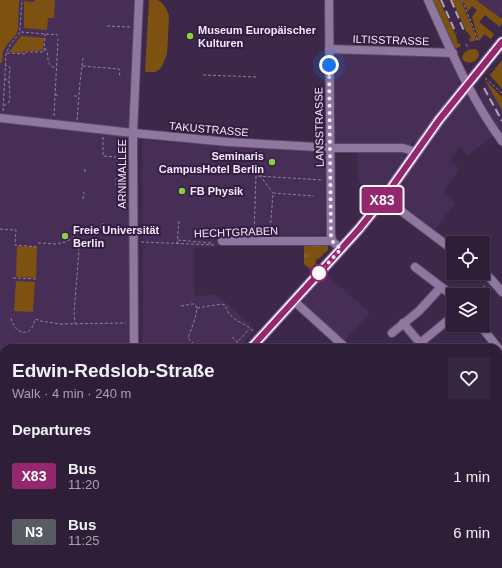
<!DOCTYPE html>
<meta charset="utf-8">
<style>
:root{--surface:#2e1e38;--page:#362740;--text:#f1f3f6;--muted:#a7a2ae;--line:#493c53}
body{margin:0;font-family:Arial,sans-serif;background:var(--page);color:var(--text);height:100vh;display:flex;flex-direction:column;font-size:15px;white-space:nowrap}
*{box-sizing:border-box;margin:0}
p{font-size:13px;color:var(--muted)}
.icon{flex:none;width:22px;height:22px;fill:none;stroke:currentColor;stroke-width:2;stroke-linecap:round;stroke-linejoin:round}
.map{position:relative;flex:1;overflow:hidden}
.drawer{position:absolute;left:0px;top:344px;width:502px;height:224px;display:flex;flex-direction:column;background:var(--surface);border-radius:12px 12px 0 0;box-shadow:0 1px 3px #0004,0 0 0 1px var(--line)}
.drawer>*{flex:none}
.badge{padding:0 8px;border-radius:3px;font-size:14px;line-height:26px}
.tools{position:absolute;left:446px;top:236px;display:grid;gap:8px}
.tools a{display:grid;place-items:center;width:44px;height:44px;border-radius:0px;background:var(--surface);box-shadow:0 1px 3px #0004,0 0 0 1px var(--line);font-size:20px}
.you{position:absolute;width:20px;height:20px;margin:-10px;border:3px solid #fff;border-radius:50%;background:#1a73e8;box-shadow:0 0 0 6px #1a73e833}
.map>.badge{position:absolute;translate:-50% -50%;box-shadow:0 0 0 2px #fff}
h2{padding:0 12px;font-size:15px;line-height:36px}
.round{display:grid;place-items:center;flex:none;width:42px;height:42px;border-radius:0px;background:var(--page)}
.headline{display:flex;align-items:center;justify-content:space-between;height:68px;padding:0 12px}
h1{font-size:19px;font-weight:800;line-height:30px}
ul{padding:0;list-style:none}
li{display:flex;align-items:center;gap:12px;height:56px;padding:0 12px}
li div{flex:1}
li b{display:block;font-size:15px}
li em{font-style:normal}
li .badge{min-width:44px;font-weight:700;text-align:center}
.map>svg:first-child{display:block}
</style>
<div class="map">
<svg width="502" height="568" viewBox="0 0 502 568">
<defs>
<pattern id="park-tufts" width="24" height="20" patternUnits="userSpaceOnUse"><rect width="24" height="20" fill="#7d5211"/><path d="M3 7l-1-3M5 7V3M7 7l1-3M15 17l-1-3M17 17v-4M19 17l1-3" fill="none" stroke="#906b35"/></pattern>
<pattern id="garden-dots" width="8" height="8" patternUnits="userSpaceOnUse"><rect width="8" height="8" fill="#7d5211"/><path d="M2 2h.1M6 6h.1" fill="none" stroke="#906b35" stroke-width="1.8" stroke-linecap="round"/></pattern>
</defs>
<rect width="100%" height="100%" fill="#3d284a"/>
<g fill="#472e57">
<path d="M0 0H137L129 127V129L0 115Z"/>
<path d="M476 0H502V19Z"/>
<path d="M332 51 451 56 462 79 458 85 459 86 416 143 414 142 411 145H335L333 143Z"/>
<path d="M490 85 502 101V135L489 114 482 102 480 96V92L481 90Z"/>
<path d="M467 95 470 96 494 135 467 156 460 147 450 161 460 169 443 192 455 203 434 231 393 201V198L395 194 394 193 418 158 419 159 423 151 462 99 463 100Z"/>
<path d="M0 120 129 136 130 138V348H4V505L0 504Z"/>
<path d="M142 140 324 153 326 235 218 236 217 247 194 248V296L217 295 255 329 238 348H143Z"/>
<path d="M357 150H397L405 152V155L406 156 378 196 358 181Z"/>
<path d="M326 274 370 313 344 341 302 303 305 300 303 299 305 297V294L311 288H313Z"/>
<path d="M0 561 4 562V564H33L79 568H0Z"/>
<path d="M114 564H269L212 568H113Z"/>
<path d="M270 564H326V568H271Z"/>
</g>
<g fill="#7d5211">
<path d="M0 0H19L18 29 16 35 9 42 3 51 2 63H0Z"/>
<path d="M35 0H55L54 18H48L47 30 24 28V1L34 2Z"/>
<path d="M149 0H157L161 2 166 8 169 16 167 54 163 64 160 69 155 72H145Z"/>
<path d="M431 0H439L456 36 458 44 460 43 461 46 455 49 450 39H449Z"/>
<path d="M452 0H461L477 40 470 42 469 39 471 38 469 34 466 31Z"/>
<path d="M463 0H476L502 19V23L500 27 485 15 479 22 494 34 491 39 484 34 479 41 472 17 477 10 472 6 471 7 470 6 471 8 468 11Z"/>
<path d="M21 36 44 38 43 49 40 51H24L23 53 9 52Z"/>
<path d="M475 49 478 51 479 54C478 61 471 65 464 61L462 58C463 51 469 49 475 49Z"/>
<path d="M502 60V89L490 75Z"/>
<path d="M485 80 502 97V110L486 82Z"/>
<path d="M17 246 37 247 36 278 16 277Z"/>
<path d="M16 281 35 282 33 312 14 311Z"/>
</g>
<path fill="url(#park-tufts)" d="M305 246H328V250L325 253H324L319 259 318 258 315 262 316 263 310 269 304 264V247Z"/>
<path fill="url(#garden-dots)" d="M0 359 4 362V406L0 403Z"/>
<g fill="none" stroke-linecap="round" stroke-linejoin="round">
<g stroke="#5a4766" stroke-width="10">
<g id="minor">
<path d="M329 0 331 235 332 241 341 249"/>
<path d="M428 0C450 48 470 98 502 141"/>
<path d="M329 49 453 53"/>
<path d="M0 118 133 133 228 142 335 148H403L416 152"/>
<path d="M384 198 453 250"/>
<path d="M222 241H332"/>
<path d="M415 267 453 296"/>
<path d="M483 272 491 279 502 292"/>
<path d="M294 301 346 348"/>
<path d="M403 323 420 343"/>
<path d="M480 325 498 348"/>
<path d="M392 333 419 311 441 287"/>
<path d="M421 342 427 348"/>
<path d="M134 348 133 133 139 0"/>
<path d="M414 348 453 316"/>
<path d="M498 420 502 417"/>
<path d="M498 449 501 453H502"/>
<path d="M0 473 4 476"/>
<path d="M0 556 4 557"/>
<path d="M154 564V565L160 568"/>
<path d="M200 568 208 564"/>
</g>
</g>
<g stroke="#5a4766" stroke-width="12">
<g id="major">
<path d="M251 348 341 249 359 229 384 198 439 120 502 42"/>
<path d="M102 568 104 564"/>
</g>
</g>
<g stroke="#92809d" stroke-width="1" stroke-dasharray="3 2" stroke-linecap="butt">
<path d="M462 0C468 14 473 27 478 41"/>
<path d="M107 26 131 27"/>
<path d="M21 32 58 35"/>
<path d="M466 44 468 48"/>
<path d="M45 48C50 54 45 60 52 67H55"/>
<path d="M7 53 25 54V52H44L45 34"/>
<path d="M82 66 83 58"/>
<path d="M203 75 257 77"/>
<path d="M5 78 9 83"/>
<path d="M485 78 502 93"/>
<path d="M55 95H59"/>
<path d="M74 96H78"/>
<path d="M4 106 9 102 10 98 9 81 10 67 5 65"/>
<path d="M3 111 6 54 10 45 19 34 20 28 22 0"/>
<path d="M54 116 58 39"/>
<path d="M77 120 80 82 82 66 119 69 120 77"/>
<path d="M103 137V156L126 158"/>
<path d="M259 157V151"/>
<path d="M117 158 116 186H121"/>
<path d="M262 170 261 177 273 193"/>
<path d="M85 172V167"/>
<path d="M118 184H119"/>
<path d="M83 199 84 192"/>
<path d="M0 229 16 230 15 245 38 247"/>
<path d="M99 229 103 223"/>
<path d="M270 233 273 193 314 196"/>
<path d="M254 234 256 176 323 180"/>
<path d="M72 240 78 246 79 251 74 312 75 324"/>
<path d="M178 240 211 243V245"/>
<path d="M141 242 216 245"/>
<path d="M38 243 56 244 65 242 71 239 74 236 85 229H98L107 231 115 228 127 229"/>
<path d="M177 244 179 221"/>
<path d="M13 278 37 279"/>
<path d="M476 295 486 284"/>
<path d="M181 306 192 304H194C195 305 196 305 196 306 199 312 190 332 188 338L197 347 209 348"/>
<path d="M197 308 222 304 225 305 229 314 236 320 247 326 254 332"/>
<path d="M11 318C15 336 32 338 35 319L41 321 60 324 126 323"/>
<path d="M232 337 242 346"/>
<path d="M232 348 249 329"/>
<path d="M0 364 4 366"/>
<path d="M0 371 4 373"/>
<path d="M0 381H4"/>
<path d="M0 390 4 383"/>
<path d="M0 401 4 403"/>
</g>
<use href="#minor" stroke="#8f779f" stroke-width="8"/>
<use href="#major" stroke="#a178bb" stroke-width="11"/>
<g stroke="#b2a2bd" stroke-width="2" stroke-dasharray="8 4" stroke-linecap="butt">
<path d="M441 0 456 33"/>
<path d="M451 0 464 31"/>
<path d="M484 88 502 121"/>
</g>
</g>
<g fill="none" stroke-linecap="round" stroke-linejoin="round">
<g stroke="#fff" stroke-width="9">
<path id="line" d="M251 348 341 249 359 229 384 198 439 120 502 42"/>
</g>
<use href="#line" stroke="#95276e" stroke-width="6"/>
<path stroke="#f5e8ff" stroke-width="4" stroke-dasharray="0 7.2" d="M319 273 341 249 332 241 331 238 329 65"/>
</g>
<g fill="#8cce45" stroke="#331e40" stroke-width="1.5">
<circle cx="190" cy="36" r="4"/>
<circle cx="272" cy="162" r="4"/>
<circle cx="182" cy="191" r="4"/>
<circle cx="65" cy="236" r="4"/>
</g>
<circle fill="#fff" stroke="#95276e" stroke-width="2" cx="319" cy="273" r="8"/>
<g text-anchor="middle" stroke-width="4" stroke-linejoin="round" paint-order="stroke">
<g font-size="11" font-weight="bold" fill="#f5e8ff" stroke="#331e40" text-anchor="start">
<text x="198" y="34">Museum Europäischer<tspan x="198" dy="13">Kulturen</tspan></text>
<text x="264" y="160" text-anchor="end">Seminaris<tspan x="264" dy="13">CampusHotel Berlin</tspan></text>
<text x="190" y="195">FB Physik</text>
<text x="73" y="234">Freie Universität<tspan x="73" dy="13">Berlin</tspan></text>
</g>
<g font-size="11" fill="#f5e8ff" stroke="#331e40">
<text transform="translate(391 40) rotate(2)" y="4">ILTISSTRASSE</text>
<text transform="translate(319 127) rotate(-91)" y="4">LANSSTRASSE</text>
<text transform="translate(209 129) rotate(5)" y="4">TAKUSTRASSE</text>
<text transform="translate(122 174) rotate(-90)" y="4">ARNIMALLEE</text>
<text transform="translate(236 232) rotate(-2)" y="4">HECHTGRABEN</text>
</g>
</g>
</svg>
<div class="tools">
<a><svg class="icon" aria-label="locate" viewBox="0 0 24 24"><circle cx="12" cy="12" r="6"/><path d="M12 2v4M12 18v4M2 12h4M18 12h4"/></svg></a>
<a><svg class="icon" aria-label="layers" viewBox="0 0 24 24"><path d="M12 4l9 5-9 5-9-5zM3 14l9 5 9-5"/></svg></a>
</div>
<div class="you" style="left:329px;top:65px"></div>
<b class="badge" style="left:382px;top:200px;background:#95276e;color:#fff">X83</b>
<section class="drawer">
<div class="headline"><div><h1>Edwin-Redslob-Straße</h1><p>Walk · 4 min · 240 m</p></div><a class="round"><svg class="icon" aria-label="heart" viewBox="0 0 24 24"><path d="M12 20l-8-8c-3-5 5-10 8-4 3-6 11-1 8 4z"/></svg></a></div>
<h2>Departures</h2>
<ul>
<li><span class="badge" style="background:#95276e;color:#fff">X83</span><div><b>Bus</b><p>11:20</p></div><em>1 min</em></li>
<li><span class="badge" style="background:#595b62;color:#fff">N3</span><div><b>Bus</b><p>11:25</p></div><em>6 min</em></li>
</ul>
</section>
</div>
